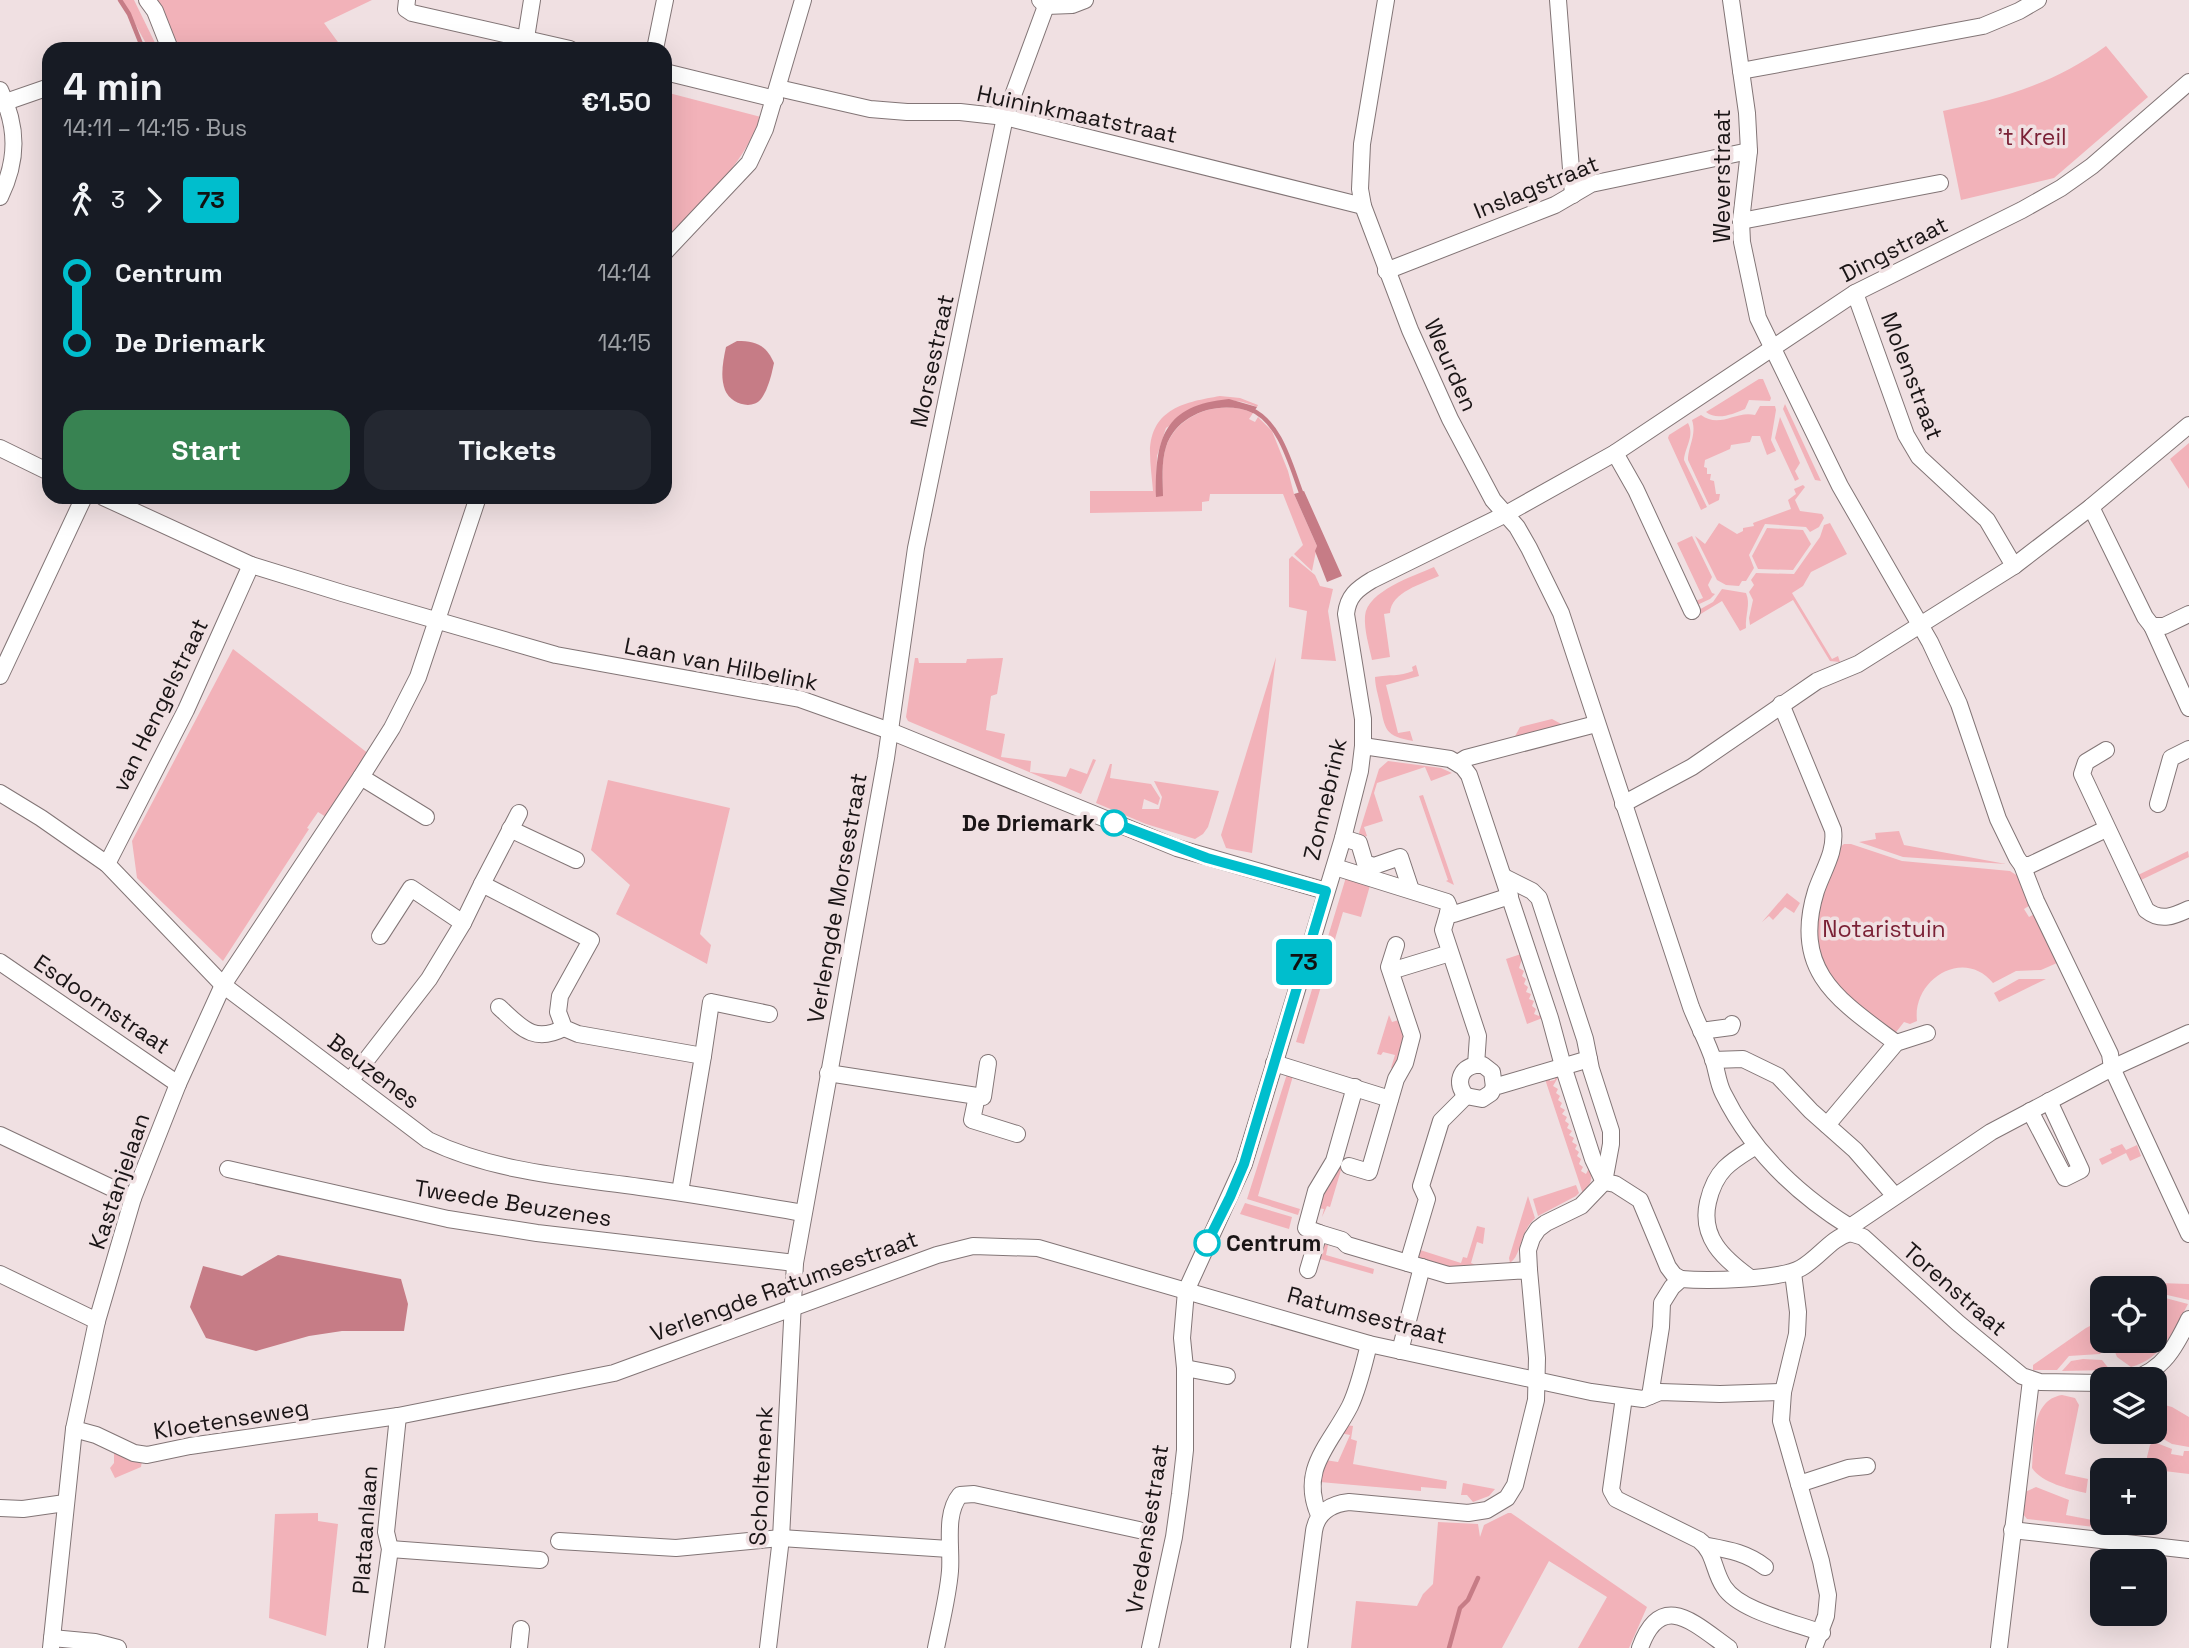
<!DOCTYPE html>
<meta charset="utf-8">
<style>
:root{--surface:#171b24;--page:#242831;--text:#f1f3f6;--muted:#9ea1a6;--accent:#388352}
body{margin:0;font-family:"Space Grotesk",sans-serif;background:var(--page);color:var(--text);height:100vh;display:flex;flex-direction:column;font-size:26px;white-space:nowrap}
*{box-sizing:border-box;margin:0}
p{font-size:23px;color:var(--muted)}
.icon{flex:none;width:38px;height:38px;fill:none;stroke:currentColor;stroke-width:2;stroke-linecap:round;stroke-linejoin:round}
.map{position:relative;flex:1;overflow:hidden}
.panel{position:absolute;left:42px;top:42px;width:630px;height:462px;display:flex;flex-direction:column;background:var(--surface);border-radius:21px;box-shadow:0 7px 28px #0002}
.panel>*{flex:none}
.badge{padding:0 14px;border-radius:5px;font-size:24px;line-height:46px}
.fabs{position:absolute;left:2090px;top:1276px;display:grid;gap:14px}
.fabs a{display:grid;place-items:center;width:77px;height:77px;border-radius:14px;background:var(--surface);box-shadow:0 7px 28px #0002;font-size:35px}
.map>.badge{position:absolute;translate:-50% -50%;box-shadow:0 0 0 4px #fff}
.legs{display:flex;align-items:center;gap:10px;height:77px;padding:0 21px;font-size:23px}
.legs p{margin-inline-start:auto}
.summary{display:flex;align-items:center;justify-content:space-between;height:119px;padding:0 21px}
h1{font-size:38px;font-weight:600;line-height:52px}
.button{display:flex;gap:14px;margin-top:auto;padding:14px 21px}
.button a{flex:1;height:80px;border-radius:21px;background:var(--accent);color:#fff;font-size:28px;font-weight:600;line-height:80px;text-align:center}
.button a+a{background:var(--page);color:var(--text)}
ul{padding:0 21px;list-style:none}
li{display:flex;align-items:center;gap:24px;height:70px;font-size:26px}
li i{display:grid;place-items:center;width:10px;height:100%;margin:0 9px;background:currentColor}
li i::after{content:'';width:18px;height:18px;margin:-9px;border:5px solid;border-radius:50%;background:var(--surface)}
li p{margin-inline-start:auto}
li:first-child i{background:linear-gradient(#0000 50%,currentColor 0)}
li:last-child i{background:linear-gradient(currentColor 50%,#0000 0)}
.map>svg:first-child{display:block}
</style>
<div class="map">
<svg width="2189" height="1648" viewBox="0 0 2189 1648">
<rect width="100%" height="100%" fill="#f0e0e2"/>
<g fill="#f2b2b9">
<path d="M122 0H134L158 49H149Z"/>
<path d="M151 0H372L324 23 343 49H174Z"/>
<path d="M2106 46 2148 97 2054 178 1961 200 1943 111C2004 98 2055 83 2106 46Z"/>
<path d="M665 92 761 117C741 169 703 201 665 239Z"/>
<path d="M1759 379H1763L1771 398 1770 401 1749 400 1745 409C1733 414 1717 421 1706 412Z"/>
<path d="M1220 396 1240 398 1258 405 1257 407C1216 390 1200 408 1166 428L1157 456 1156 496H1163C1163 480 1161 462 1166 447 1178 413 1221 399 1253 413L1249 419 1255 422 1258 417 1272 431 1288 471 1294 494 1317 546 1312 571 1294 554 1303 545 1283 494H1210L1209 501 1202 502V511L1090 513V491H1153C1152 478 1150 465 1150 452 1151 408 1186 402 1220 396Z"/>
<path d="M1785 404 1821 481 1815 480 1783 409Z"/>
<path d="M1760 406H1775L1776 410 1771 440 1776 451 1767 455 1760 436H1752L1750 442 1731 445 1730 449 1705 460 1704 467 1707 468V474H1711L1710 480 1714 481 1716 494H1720L1719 500 1709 505 1688 460C1688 446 1697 435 1692 420L1701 415C1720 429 1736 410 1755 415Z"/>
<path d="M1780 417 1800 463 1795 471 1799 479 1795 481 1775 438Z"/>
<path d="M1688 423C1695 436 1685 447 1684 460L1707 507 1701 510 1668 438 1669 435Z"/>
<path d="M2189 443V489L2170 459Z"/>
<path d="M1803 485 1805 487 1795 500 1800 511 1822 514 1824 518 1819 527 1810 532 1806 527 1765 524 1749 555 1754 568 1746 581H1742L1739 586 1726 585 1717 580 1695 536 1705 544 1719 523 1737 534 1743 531V528L1754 526 1753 523 1791 509 1788 500 1796 494 1794 489Z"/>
<path d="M1830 523 1847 554 1811 572 1803 586 1792 593 1832 659 1838 656 1840 662 1830 661 1793 600 1750 625 1749 618 1753 600 1749 592 1754 585 1751 580 1756 573 1794 574 1820 537 1824 525Z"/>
<path d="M1767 528 1803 530 1811 544 1793 570 1758 569 1752 556Z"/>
<path d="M1692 536 1712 577 1708 585 1712 593 1715 594 1710 599 1695 606 1693 602 1703 598 1677 543Z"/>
<path d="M1292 556 1315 575 1320 586 1333 589 1328 611 1336 661 1301 659 1307 611 1289 607V559Z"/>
<path d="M1434 567 1439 576C1422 584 1391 592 1390 613L1384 614 1390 657 1372 660C1369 646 1364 630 1365 616 1367 591 1414 576 1434 567Z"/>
<path d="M1722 589 1746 593C1751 604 1745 615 1746 628L1740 631 1722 601 1699 615 1697 611 1713 602Z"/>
<path d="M233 649 369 754 326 817 318 812 307 828 309 829 223 961 137 878 132 841Z"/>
<path d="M1276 657 1252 853 1226 848 1221 835Z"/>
<path d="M915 658H918L919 663H966L967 659 1003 658 997 694 991 696 986 730 1005 734 1001 757 1031 761 1030 772 1066 777 1070 768 1087 774 1093 759 1096 760 1081 794 908 721 906 717Z"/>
<path d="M1416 665 1419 676 1386 685 1398 733 1410 731 1413 741C1385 736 1385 730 1380 704 1378 695 1375 685 1375 677 1390 674 1399 677 1413 671L1412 667Z"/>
<path d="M1552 719 1565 726 1513 740 1520 727Z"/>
<path d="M1388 761 1441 768 1452 773 1431 781 1425 767 1377 783 1374 793 1383 821 1364 827 1367 836 1360 838 1359 833 1379 769Z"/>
<path d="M1110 764H1112L1110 778 1151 784 1160 798 1158 805 1144 799 1142 809H1159L1162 797 1154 781 1219 791 1208 827 1203 834 1195 839 1146 824 1096 803Z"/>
<path d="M608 780 730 808 700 934 711 945 707 964 616 914 630 885 591 850Z"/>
<path d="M1423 795 1454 885 1446 881 1448 880 1419 796Z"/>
<path d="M1899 831 1904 845 2006 864 1903 857 1859 842 1876 839 1875 833Z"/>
<path d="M1844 844H1851L1902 861 2010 871 2021 878 2032 904 2024 909 2029 917 2036 913 2058 959 2056 960 2057 963 2041 970 2016 971 1993 983C1964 947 1912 979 1917 1021L1910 1024 1904 1022 1893 1036 1842 997 1818 955 1815 917 1838 849Z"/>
<path d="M2188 851 2189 857 2141 880 2138 875Z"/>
<path d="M1347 874 1371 882 1361 917 1343 912 1304 1044 1296 1042Z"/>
<path d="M1787 893 1800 903 1794 913 1785 907 1773 920 1769 916 1762 922Z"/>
<path d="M1524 953 1519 968 1524 971 1522 976 1526 979 1524 984 1528 987 1526 992 1531 994 1529 999 1534 1001 1532 1006 1536 1009 1534 1014 1539 1016 1541 1011 1545 1017 1527 1024 1506 959Z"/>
<path d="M2019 979H2046L1999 1002 1994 993Z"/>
<path d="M1389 1015 1392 1022 1402 1019 1408 1035 1396 1069 1391 1068 1395 1055 1383 1052 1381 1055 1377 1054Z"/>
<path d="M1554 1073 1560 1074 1553 1086 1558 1089 1556 1093 1560 1096 1558 1100 1562 1103 1560 1107 1565 1110 1562 1114 1567 1117 1565 1121 1569 1124 1567 1128 1572 1131 1569 1135 1574 1138 1572 1142 1577 1145 1575 1149 1579 1152 1577 1156 1581 1159 1579 1164 1583 1167 1581 1171 1586 1174 1589 1168C1595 1178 1589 1186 1583 1194L1544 1076 1549 1075 1550 1081 1555 1080Z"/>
<path d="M1287 1074 1293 1076 1258 1196 1300 1209 1298 1215 1247 1199Z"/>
<path d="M2122 1144 2126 1150 2137 1145 2141 1156 2130 1161 2126 1153 2102 1165 2099 1159 2112 1153 2110 1149Z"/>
<path d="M1340 1165 1347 1167 1346 1172 1341 1170 1330 1207 1327 1206 1322 1217 1324 1209 1318 1208 1320 1193Z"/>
<path d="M1576 1185 1579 1193 1576 1196 1538 1216 1533 1199Z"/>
<path d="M1528 1196 1535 1218C1519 1233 1522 1255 1510 1263L1509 1258Z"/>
<path d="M1245 1203 1292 1217 1289 1229 1240 1214Z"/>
<path d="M1477 1226 1485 1228 1483 1244 1477 1242 1471 1263 1480 1267 1458 1270 1417 1259V1249L1461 1263 1463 1257 1467 1258Z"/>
<path d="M1324 1244 1328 1245 1326 1255 1374 1269 1373 1274 1320 1259Z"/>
<path d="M2159 1283 2189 1284V1300L2154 1292V1288H2149Z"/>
<path d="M2154 1295 2188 1304C2174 1330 2162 1359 2131 1367L2117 1357 2115 1352 2118 1349 2115 1345 2108 1343 2102 1345 2103 1350 2100 1354 2069 1356 2057 1370H2033V1365L2086 1328 2102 1320V1340H2154Z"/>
<path d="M2083 1359 2102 1360 2110 1370 2062 1371 2071 1361Z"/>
<path d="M2062 1395 2075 1398 2079 1405 2065 1474 2088 1479 2086 1493C2069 1489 2042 1483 2032 1468 2034 1444 2030 1400 2062 1395Z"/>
<path d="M2154 1402 2172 1407 2189 1417V1447L2172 1444 2151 1432H2154Z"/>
<path d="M1345 1425 1353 1426 1351 1439 1357 1441 1353 1464 1447 1481 1446 1489 1421 1487V1491L1320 1482 1325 1460 1338 1462 1350 1435 1340 1433Z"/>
<path d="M2154 1442 2172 1449 2171 1454 2183 1456 2184 1451H2189V1474L2164 1471 2158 1534H2155L2159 1506 2154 1486V1470H2149L2147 1457 2150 1445Z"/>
<path d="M114 1451 142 1461 141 1467 115 1478 110 1468 114 1463Z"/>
<path d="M1463 1483 1495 1489 1489 1496 1473 1502 1467 1495H1461Z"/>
<path d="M2036 1487 2069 1500 2066 1515 2145 1530 2147 1523 2154 1522V1517L2153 1534 2027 1519 2023 1514 2025 1492Z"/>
<path d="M318 1513V1521L338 1524 326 1636 269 1618 275 1514Z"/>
<path d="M1508 1513H1511L1647 1607 1629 1648H1578L1607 1597 1549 1561 1502 1648H1351L1356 1601 1417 1606 1423 1594 1433 1584 1438 1522 1478 1524 1480 1537 1484 1525Z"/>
</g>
<g fill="#c67c86">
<path d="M737 341C756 341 766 345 774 363 772 373 768 390 761 399 751 411 730 403 725 390 720 377 723 361 726 347Z"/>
<path d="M1229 399 1257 407 1253 413C1221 399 1177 413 1166 447 1161 463 1163 480 1163 496L1156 497C1155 438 1164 405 1229 399Z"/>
<path d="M1304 491 1342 576 1327 582 1315 551 1317 546 1294 494Z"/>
<path d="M278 1255 401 1279 408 1304 404 1331H342L309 1336 256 1351 206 1338 190 1307 203 1266 242 1276Z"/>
</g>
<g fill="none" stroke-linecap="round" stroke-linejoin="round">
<g stroke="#c67c86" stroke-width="4.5">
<path d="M120 0 129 14 143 49"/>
<path d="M1250 409C1281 422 1291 467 1302 495"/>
<path d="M1449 1648 1460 1608 1468 1600 1478 1578"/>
</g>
<g stroke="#827576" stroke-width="18">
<g id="minor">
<path d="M147 0 155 11 170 49"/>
<path d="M407 0 406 9 412 13 570 49"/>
<path d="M1040 0 1046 6 1072 5 1085 0"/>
<path d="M1386 0 1362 144 1360 189 1363 206 1410 330 1450 419 1493 500 1517 527 1529 548 1561 613 1691 1007C1698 1025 1708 1043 1714 1062 1717 1072 1718 1083 1723 1093 1751 1150 1797 1194 1850 1227"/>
<path d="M1558 0 1573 195"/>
<path d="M1731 0 1747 113 1749 151 1741 221 1742 242 1758 318 1840 486 1930 642 1959 704 1998 819 2017 858 2022 865 2036 901 2110 1054 2112 1068 2189 1234"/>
<path d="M526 38 532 0"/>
<path d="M655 49 665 0"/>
<path d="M1741 71 1983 26 2019 11 2038 0"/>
<path d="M665 72 775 99"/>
<path d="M778 88 870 109 907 112H960L1005 117 1363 206"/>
<path d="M0 90C18 127 18 160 0 197"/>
<path d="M0 104 49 87"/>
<path d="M1741 221 1940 183"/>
<path d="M665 252 749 163 765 129 803 0"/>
<path d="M1386 271 1555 205 1591 184 1749 151"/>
<path d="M1855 293 1906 435 1919 457 1987 520 2014 566"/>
<path d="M0 448 49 472"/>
<path d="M1615 453 1636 490 1692 611"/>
<path d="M103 497 251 565 342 593 556 655 800 699 890 731 1177 848 1326 891"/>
<path d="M2091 507 2145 617 2152 626H2164L2189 614"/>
<path d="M2152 626 2189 708"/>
<path d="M0 676 84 497"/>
<path d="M1781 704 1833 830C1836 852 1823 870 1816 891 1791 972 1840 1001 1896 1043"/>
<path d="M1363 746 1450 759 1463 767 1469 775 1550 1018 1563 1066 1593 1159 1604 1182"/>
<path d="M2106 750 2086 762 2082 774 2146 910C2161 922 2174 916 2189 909"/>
<path d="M1458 763 1466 758 1596 724"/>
<path d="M361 777 426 817"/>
<path d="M0 793 41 818 107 864 223 985 428 1140C494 1172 568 1177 640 1187 695 1194 749 1204 803 1213"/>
<path d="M1623 804 1692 767 1817 681 1858 664 2014 566 2091 507 2189 425"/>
<path d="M2158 804 2171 758 2189 749"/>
<path d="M510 829 576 860"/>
<path d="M1343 838 1359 843 1365 863 1374 866 1400 857 1411 890"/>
<path d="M107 864 186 710 251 565"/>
<path d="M2022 865H2030L2106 829"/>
<path d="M1335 867 1447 902 1449 907 1448 913 1454 914 1510 896"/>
<path d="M1504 877 1532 891 1539 898 1585 1039 1591 1069 1611 1131V1144L1604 1182 1581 1206 1546 1223 1538 1229 1532 1238 1528 1250 1529 1270"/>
<path d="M482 884 519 813"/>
<path d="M1448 913 1443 930 1478 1036 1476 1065"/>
<path d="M380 936 411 888 463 923"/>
<path d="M0 962 178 1084"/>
<path d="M1391 971 1450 953"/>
<path d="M499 1007C521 1027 533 1044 564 1028"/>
<path d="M1701 1031 1731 1027 1732 1024"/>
<path d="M703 1056 711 1002 769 1014"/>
<path d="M1713 1060 1743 1059 1778 1076 1811 1111 1855 1150 1895 1196"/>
<path d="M1274 1063 1390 1099"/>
<path d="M1476 1065H1483L1492 1072 1494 1087"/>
<path d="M828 1073 977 1096 972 1120 1017 1134"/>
<path d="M350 1081 429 979 463 923 482 884 591 940 560 996 558 1012 564 1028 578 1034 703 1056 680 1192"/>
<path d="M977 1096 983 1097 988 1063"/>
<path d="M1466 1096 1482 1099 1491 1093 1494 1087 1589 1059"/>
<path d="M1466 1096C1455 1083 1460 1068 1476 1065"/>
<path d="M2030 1111 2065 1178 2081 1170 2049 1101"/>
<path d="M1827 1125 1896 1043 1927 1033"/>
<path d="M0 1135 133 1198"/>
<path d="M1349 1166 1369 1172 1396 1079 1405 1063 1412 1036 1389 967 1396 945"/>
<path d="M228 1169 448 1219 537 1233 795 1263"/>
<path d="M1604 1182 1615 1184 1640 1200 1668 1267 1674 1275 1681 1279"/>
<path d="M1850 1227 1991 1132 2112 1068 2189 1033"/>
<path d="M1319 1233 1306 1228 1316 1191 1334 1161 1355 1087"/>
<path d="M1850 1233 1863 1237 1958 1323 2022 1376 2040 1382 2102 1383"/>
<path d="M1408 1263 1427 1199 1421 1186 1441 1121 1466 1096"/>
<path d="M1793 1273 1798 1312 1797 1334 1783 1392 1781 1421 1821 1561 1828 1595 1826 1616 1814 1648"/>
<path d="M0 1274 97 1321"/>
<path d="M1749 1277C1723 1258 1700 1237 1708 1202 1711 1189 1716 1177 1725 1168 1734 1159 1745 1153 1756 1146"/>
<path d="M1400 1351 1422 1267"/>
<path d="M1185 1368 1227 1376"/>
<path d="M2132 1379C2163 1371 2176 1346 2189 1319"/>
<path d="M1650 1396 1661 1327 1662 1303 1672 1287 1681 1279C1707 1281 1780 1280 1801 1268 1819 1258 1831 1238 1850 1233"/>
<path d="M1624 1397 1611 1490 1616 1499 1699 1540C1715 1552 1713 1571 1724 1587 1739 1611 1796 1623 1822 1633"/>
<path d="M74 1429 96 1435 134 1453 147 1455 190 1446 398 1416 614 1373 937 1255 973 1246 1038 1248 1369 1344 1591 1392 1643 1399 1660 1392 1720 1394 1783 1392"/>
<path d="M1799 1484 1848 1468 1867 1466"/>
<path d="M0 1508 23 1509 65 1503"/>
<path d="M1319 1515C1299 1469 1330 1445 1350 1406 1359 1387 1364 1364 1369 1344"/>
<path d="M2012 1530 2189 1550"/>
<path d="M559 1541 676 1548 781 1538 949 1549"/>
<path d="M1708 1546C1730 1550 1747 1553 1765 1567"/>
<path d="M390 1549 540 1560"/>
<path d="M52 1638 95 1642 118 1648"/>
<path d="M51 1648 74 1429 97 1321 133 1198 178 1084 223 985 361 777 392 728 418 677 478 497"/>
<path d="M376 1648 390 1549 386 1532 398 1416"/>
<path d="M519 1648 521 1629"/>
<path d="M768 1648 781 1538 795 1263 886 758 916 548 1005 117 1046 6"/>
<path d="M936 1648C941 1623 948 1596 950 1571 952 1548 944 1514 960 1495L974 1494 1139 1530"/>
<path d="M1150 1648 1174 1537 1180 1494 1185 1450V1368L1182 1338 1186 1291 1244 1164 1343 838 1360 771 1363 746V719L1346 614C1348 596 1357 589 1372 580L1506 514 1615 453 1855 293 2022 210 2061 188 2092 166 2189 82"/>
<path d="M1299 1648 1314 1531C1317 1512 1331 1504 1349 1502L1468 1513 1487 1510 1507 1498 1515 1485 1536 1400 1537 1358 1529 1270 1448 1275 1347 1245 1342 1240 1319 1233 1308 1270"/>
<path d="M1640 1648C1661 1589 1695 1624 1729 1648"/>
<path d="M1999 1648 2031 1380"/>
</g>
</g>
<use href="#minor" stroke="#fff" stroke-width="16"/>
</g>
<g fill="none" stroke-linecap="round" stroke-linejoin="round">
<g stroke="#fff" stroke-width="16">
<path id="line-1" d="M1114 823 1207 858 1326 891 1244 1164 1230 1197 1207 1243"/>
</g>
<use href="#line-1" stroke="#00becd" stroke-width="10"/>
</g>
<g fill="#fff" stroke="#00becd" stroke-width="3.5">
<circle cx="1114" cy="823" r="12"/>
<circle cx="1207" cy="1243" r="12"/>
</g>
<g text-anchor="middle" stroke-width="7" stroke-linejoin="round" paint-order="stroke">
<g font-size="23" fill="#1a1516" stroke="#f0e0e2">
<text transform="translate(1077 114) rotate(12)" y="8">Huininkmaatstraat</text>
<text transform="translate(1722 176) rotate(-90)" y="8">Weverstraat</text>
<text transform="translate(1536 187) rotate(-22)" y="8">Inslagstraat</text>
<text transform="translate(1894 249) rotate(-27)" y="8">Dingstraat</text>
<text transform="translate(932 361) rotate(-78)" y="8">Morsestraat</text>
<text transform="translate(1451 365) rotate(66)" y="8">Weurden</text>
<text transform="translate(1912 376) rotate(69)" y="8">Molenstraat</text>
<text transform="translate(721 664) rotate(11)" y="8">Laan van Hilbelink</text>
<text transform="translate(160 705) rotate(-64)" y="8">van Hengelstraat</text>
<text transform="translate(1325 799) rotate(-77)" y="8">Zonnebrink</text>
<text transform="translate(837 898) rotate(-80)" y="8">Verlengde Morsestraat</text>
<text transform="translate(102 1004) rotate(34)" y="8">Esdoornstraat</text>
<text transform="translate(374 1071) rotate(37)" y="8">Beuzenes</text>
<text transform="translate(119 1181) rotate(-71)" y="8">Kastanjelaan</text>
<text transform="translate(513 1203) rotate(9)" y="8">Tweede Beuzenes</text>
<text transform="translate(784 1286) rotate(-20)" y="8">Verlengde Ratumsestraat</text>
<text transform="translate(1955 1289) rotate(41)" y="8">Torenstraat</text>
<text transform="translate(1367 1315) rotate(15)" y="8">Ratumsestraat</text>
<text transform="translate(231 1419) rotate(-9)" y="8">Kloetenseweg</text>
<text transform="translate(761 1476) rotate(-87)" y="8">Scholtenenk</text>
<text transform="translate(1147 1529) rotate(-81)" y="8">Vredensestraat</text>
<text transform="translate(365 1530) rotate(-86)" y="8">Plataanlaan</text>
</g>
<g font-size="23" fill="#7b2136" stroke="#f0e0e2">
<text x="2032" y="145">'t Kreil</text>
<text x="1884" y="937">Notaristuin</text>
</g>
<g font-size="23" font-weight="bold" fill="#1a1516" stroke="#f0e0e2" text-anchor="end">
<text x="1095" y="831">De Driemark</text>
<text x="1226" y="1251" text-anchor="start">Centrum</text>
</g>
</g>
</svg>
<div class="fabs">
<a><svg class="icon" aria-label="locate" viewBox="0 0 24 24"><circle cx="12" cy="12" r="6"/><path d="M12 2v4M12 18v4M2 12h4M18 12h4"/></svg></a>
<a><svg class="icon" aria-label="layers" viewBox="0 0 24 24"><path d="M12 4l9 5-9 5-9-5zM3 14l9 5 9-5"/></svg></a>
<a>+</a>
<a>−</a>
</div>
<b class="badge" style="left:1304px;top:962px;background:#00becd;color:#111">73</b>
<section class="panel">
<div class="summary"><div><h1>4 min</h1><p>14:11 – 14:15 · Bus</p></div><b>€1.50</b></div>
<div class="legs"><svg class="icon" aria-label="walk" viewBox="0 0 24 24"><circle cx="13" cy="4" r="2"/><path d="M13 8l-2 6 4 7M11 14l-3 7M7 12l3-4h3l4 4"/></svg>3<svg class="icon" aria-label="forward" viewBox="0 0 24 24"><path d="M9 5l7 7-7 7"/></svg><b class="badge" style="background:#00becd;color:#111">73</b></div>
<ul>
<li><i style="color:#00becd"></i><b>Centrum</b><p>14:14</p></li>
<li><i style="color:#00becd"></i><b>De Driemark</b><p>14:15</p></li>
</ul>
<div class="button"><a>Start</a><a>Tickets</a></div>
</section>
</div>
